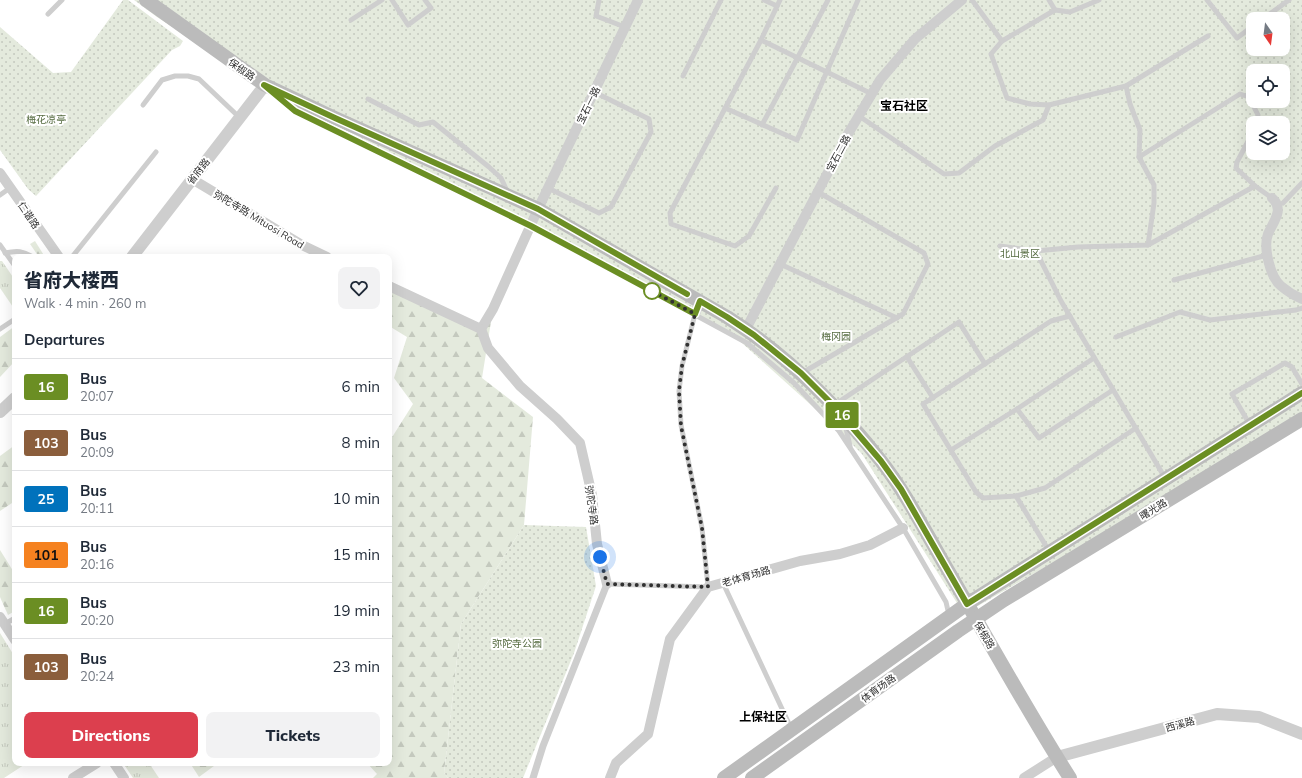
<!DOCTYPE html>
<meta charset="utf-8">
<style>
:root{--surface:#fff;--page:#f2f2f3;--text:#1f2937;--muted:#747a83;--line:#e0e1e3;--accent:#dc3f4e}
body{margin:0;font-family:Mulish,"Noto Sans SC",sans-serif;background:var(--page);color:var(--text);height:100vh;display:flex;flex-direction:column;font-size:15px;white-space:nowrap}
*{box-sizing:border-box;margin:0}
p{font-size:13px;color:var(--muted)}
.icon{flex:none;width:22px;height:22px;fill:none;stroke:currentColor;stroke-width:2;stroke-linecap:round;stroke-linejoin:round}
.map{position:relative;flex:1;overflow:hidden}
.sheet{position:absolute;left:12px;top:254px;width:380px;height:512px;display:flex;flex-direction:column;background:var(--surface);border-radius:8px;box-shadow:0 4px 16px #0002}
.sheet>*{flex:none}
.badge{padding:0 8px;border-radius:3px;font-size:14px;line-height:26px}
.needle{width:26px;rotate:166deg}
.buttons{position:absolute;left:1246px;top:12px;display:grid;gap:8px}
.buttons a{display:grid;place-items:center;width:44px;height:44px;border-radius:8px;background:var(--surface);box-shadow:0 4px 16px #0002;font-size:20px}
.you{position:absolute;width:20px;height:20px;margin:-10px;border:3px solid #fff;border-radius:50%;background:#1a73e8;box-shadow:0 0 0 6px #1a73e833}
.map>.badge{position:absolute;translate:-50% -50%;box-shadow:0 0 0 2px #fff}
h2{padding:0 12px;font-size:15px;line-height:36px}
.round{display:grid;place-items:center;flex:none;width:42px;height:42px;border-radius:8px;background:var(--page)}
.head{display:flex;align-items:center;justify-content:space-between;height:68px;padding:0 12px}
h1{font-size:19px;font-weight:800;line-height:30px}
.cta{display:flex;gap:8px;margin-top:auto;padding:8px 12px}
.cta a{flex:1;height:46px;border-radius:8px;background:var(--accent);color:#fff;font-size:16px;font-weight:800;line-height:46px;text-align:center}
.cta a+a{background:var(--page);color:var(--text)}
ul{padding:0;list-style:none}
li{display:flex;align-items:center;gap:12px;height:56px;padding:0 12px;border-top:1px solid var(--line)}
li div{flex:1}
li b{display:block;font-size:15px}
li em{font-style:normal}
li .badge{min-width:44px;font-weight:700;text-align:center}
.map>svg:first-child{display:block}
</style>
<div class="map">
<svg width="1302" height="778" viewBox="0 0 1302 778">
<defs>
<pattern id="grass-tufts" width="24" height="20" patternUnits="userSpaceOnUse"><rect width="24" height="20" fill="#e4eadd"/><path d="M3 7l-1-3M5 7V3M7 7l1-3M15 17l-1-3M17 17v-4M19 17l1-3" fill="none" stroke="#c4c9be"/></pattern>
<pattern id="forest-firs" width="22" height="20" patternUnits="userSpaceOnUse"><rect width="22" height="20" fill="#e4eadd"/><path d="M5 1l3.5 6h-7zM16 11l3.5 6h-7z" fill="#c4c9be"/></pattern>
<pattern id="park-dots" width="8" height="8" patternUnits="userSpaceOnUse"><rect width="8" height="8" fill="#e4eadd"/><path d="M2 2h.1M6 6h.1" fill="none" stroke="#c4c9be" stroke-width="1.8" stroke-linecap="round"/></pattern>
</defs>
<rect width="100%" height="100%" fill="#fff"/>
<g fill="url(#grass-tufts)">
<path d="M0 261H2L15 280V310L0 288Z"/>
<path d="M0 633 15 657V763H27L4 778H0Z"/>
<path d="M123 763H149L159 778H133Z"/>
</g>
<g fill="url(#forest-firs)">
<path d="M35 241 45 257H39L30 244Z"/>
<path d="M389 286 481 329 493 309 482 378 533 417 524 525 461 624 444 773 448 778H373L377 774 367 763H389V442L413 404 394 378 407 337 389 326Z"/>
<path d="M15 326V361L0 377V337Z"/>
<path d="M15 445V501L0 511V456Z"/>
<path d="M0 550 15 574V611L8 615 0 597Z"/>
<path d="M190 763H218L199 777Z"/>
</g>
<g fill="url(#park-dots)" fill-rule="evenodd">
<path d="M123 0H128L183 41 180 46 172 50 36 196 28 189 0 150V27L53 73 71 72Z"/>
<path d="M134 0H1302V419L964 614 862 454 831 423 732 334 668 298 280 96 157 17ZM1253 19H1283V49H1253ZM1253 71H1283V101H1253ZM1253 123H1283V153H1253Z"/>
<path d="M524 525 586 527 596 586 574 653 523 778H448L444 773 461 624Z"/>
</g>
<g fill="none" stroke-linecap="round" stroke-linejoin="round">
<g stroke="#cecece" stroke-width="5">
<path d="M392 0 408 25 431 8 425 0"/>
<path d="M599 0 596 16 625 27"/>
<path d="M764 0 777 6"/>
<path d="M780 0 761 40 872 94"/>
<path d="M972 0 1002 41 991 54 1007 98 1030 104 1049 105 1126 86 1208 36"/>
<path d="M1049 0 1055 10"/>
<path d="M1207 0 1237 38 1253 26"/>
<path d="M48 14 62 0"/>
<path d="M1263 19 1289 0"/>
<path d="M351 20 382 0"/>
<path d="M761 40 670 213 671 224 735 246 749 236 776 188"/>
<path d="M1002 41 1055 10 1070 12 1099 0"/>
<path d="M683 76 721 0"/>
<path d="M1126 86 1130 104 1140 130 1139 157 1154 185V203L1148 245"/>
<path d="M280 98 295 111 531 226 747 343 794 383 839 431 903 528 946 602 949 615"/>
<path d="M368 99 419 125 433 122 489 167 501 178 507 191"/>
<path d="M143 105 162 80 175 76H188L199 79 239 117"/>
<path d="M725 108 797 140 858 0"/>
<path d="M859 116 944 174 959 173 995 146 1043 120 1049 105"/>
<path d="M762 125 828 0"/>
<path d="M1253 132 1237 162 1236 168 1255 186 1272 198"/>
<path d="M1139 157 1240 94 1249 97 1258 115 1256 123"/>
<path d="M548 188 599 213 611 207 651 132 649 119 594 92"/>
<path d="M0 195 10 188"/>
<path d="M1283 203 1302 183"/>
<path d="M0 245 15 266"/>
<path d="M1000 246 1036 251 1061 301 1165 478"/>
<path d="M1036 251 1078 247 1148 245 1255 186"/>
<path d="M5 253C18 250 22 251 33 257"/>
<path d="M72 257 156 152"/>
<path d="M780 264 897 318"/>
<path d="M1174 280 1267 255"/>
<path d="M1070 316 1051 321 923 404 976 492 983 498 1016 496 1045 488 1136 428"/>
<path d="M0 329 15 319"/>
<path d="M1116 337 1180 312 1210 320 1296 310 1302 308"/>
<path d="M907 357 933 398"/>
<path d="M802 373 903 314 928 264 924 253 818 192"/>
<path d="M834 405 959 322 985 364"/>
<path d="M1017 409 1039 438 1113 390"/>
<path d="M845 424 850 446"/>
<path d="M1250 425 1232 394 1285 363 1292 367 1302 384"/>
<path d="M951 450 1017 409 1094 358"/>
<path d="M1016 496 1049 551"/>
<path d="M723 583 791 728"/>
<path d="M607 584 708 587 702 528 681 425 679 391 682 366 695 314"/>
<path d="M5 624 15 618"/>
</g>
<path stroke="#cecece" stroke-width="7" d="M533 778 543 746 607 584"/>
<g stroke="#cecece" stroke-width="10">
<path d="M0 173 59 257"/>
<path d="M192 179 302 245 327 257"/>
<path d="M1272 198C1285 209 1273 222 1268 234 1263 247 1270 277 1281 286 1287 291 1295 296 1302 299"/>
<path d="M389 286 481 329 493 309 538 209 638 0"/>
<path d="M695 314 700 301"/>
<path d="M481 329 488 348 520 386 557 419 580 443 592 495 597 544 607 584"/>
<path d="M746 329 848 134 880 80 915 39 962 0"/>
<path d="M0 617 15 640"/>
<path d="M114 763 124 778"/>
<path d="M73 778 97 763"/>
<path d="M610 778 616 763 648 734 670 639 708 587 800 561 840 554 870 545 903 528"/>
<path d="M1024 778 1057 757"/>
</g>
<g stroke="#cecece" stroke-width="12">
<path d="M132 257 265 85"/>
<path d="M0 412 15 398"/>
<path d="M1057 757 1217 714 1259 717 1302 734"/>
</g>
<g stroke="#bbb" stroke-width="14">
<path d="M146 0 265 85 335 118 538 209 727 317C787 355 837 405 881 461 906 493 925 531 946 567 987 637 1026 709 1070 778"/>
<path d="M724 778 967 604 1302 393"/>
<path d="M752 778 958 631 1004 600 1302 419"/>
</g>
</g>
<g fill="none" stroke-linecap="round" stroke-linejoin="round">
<g stroke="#fff" stroke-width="9">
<path id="line" d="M687 294 538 209 335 118 264 85 295 111 531 226 695 314 700 301 727 317 754 335 801 373 834 406 881 461 901 489 967 604 1302 393"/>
</g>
<use href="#line" stroke="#6b8e23" stroke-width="6"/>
<path stroke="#313131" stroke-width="4" stroke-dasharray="0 7.2" d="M600 557 607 584 708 587 702 528 681 426 679 391 682 366 695 314 652 291"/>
</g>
<circle fill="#fff" stroke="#6b8e23" stroke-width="2" cx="652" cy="291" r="8"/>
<g text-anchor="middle" stroke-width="4" stroke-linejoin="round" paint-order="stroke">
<g font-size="10" fill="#313131" stroke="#fff">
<text transform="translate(242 69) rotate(35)" y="4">保俶路</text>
<text transform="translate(588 105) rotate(-64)" y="4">宝石一路</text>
<text transform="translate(838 153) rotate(-62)" y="4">宝石二路</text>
<text transform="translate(198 171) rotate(-52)" y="4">省府路</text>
<text transform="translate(29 215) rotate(56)" y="4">仁谐路</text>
<text transform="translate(259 219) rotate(31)" y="4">弥陀寺路 Mituosi Road</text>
<text transform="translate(592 505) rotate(82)" y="4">弥陀寺路</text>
<text transform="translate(1153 509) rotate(-31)" y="4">曙光路</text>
<text transform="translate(746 576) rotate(-16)" y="4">老体育场路</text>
<text transform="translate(985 635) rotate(60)" y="4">保俶路</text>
<text transform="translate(878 688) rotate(-36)" y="4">体育场路</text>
<text transform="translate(1180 724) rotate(-15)" y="4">西溪路</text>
</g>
<g font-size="10" fill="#556b40" stroke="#fff">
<text x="46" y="123">梅花凉亭</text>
<text x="1020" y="257">北山景区</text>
<text x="836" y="340">梅冈园</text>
<text x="517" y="647">弥陀寺公园</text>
</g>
<g font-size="12" font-weight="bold" fill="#000" stroke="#fff">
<text x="904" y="110">宝石社区</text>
<text x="763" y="721">上保社区</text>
</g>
</g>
</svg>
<div class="buttons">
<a><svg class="needle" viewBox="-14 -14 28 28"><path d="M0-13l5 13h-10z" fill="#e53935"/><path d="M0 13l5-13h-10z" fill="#747a83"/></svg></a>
<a><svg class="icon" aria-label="locate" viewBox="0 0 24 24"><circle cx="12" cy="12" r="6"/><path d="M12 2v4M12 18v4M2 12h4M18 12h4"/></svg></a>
<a><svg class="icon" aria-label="layers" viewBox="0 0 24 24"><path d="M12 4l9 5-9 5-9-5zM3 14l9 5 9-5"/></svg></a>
</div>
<div class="you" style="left:600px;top:557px"></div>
<b class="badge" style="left:842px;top:415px;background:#6b8e23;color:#fff">16</b>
<section class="sheet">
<div class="head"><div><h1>省府大楼西</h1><p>Walk · 4 min · 260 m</p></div><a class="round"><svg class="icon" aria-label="heart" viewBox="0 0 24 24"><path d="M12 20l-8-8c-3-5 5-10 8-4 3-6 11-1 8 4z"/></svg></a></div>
<h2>Departures</h2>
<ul>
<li><span class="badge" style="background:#6b8e23;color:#fff">16</span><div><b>Bus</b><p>20:07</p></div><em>6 min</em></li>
<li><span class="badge" style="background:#8b5e3c;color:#fff">103</span><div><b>Bus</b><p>20:09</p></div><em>8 min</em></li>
<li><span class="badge" style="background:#0072bc;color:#fff">25</span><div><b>Bus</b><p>20:11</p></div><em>10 min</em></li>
<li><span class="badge" style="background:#f58220;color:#111">101</span><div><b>Bus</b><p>20:16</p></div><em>15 min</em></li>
<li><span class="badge" style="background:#6b8e23;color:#fff">16</span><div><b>Bus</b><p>20:20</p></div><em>19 min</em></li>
<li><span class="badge" style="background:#8b5e3c;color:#fff">103</span><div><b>Bus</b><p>20:24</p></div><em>23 min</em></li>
</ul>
<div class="cta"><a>Directions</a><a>Tickets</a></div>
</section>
</div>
